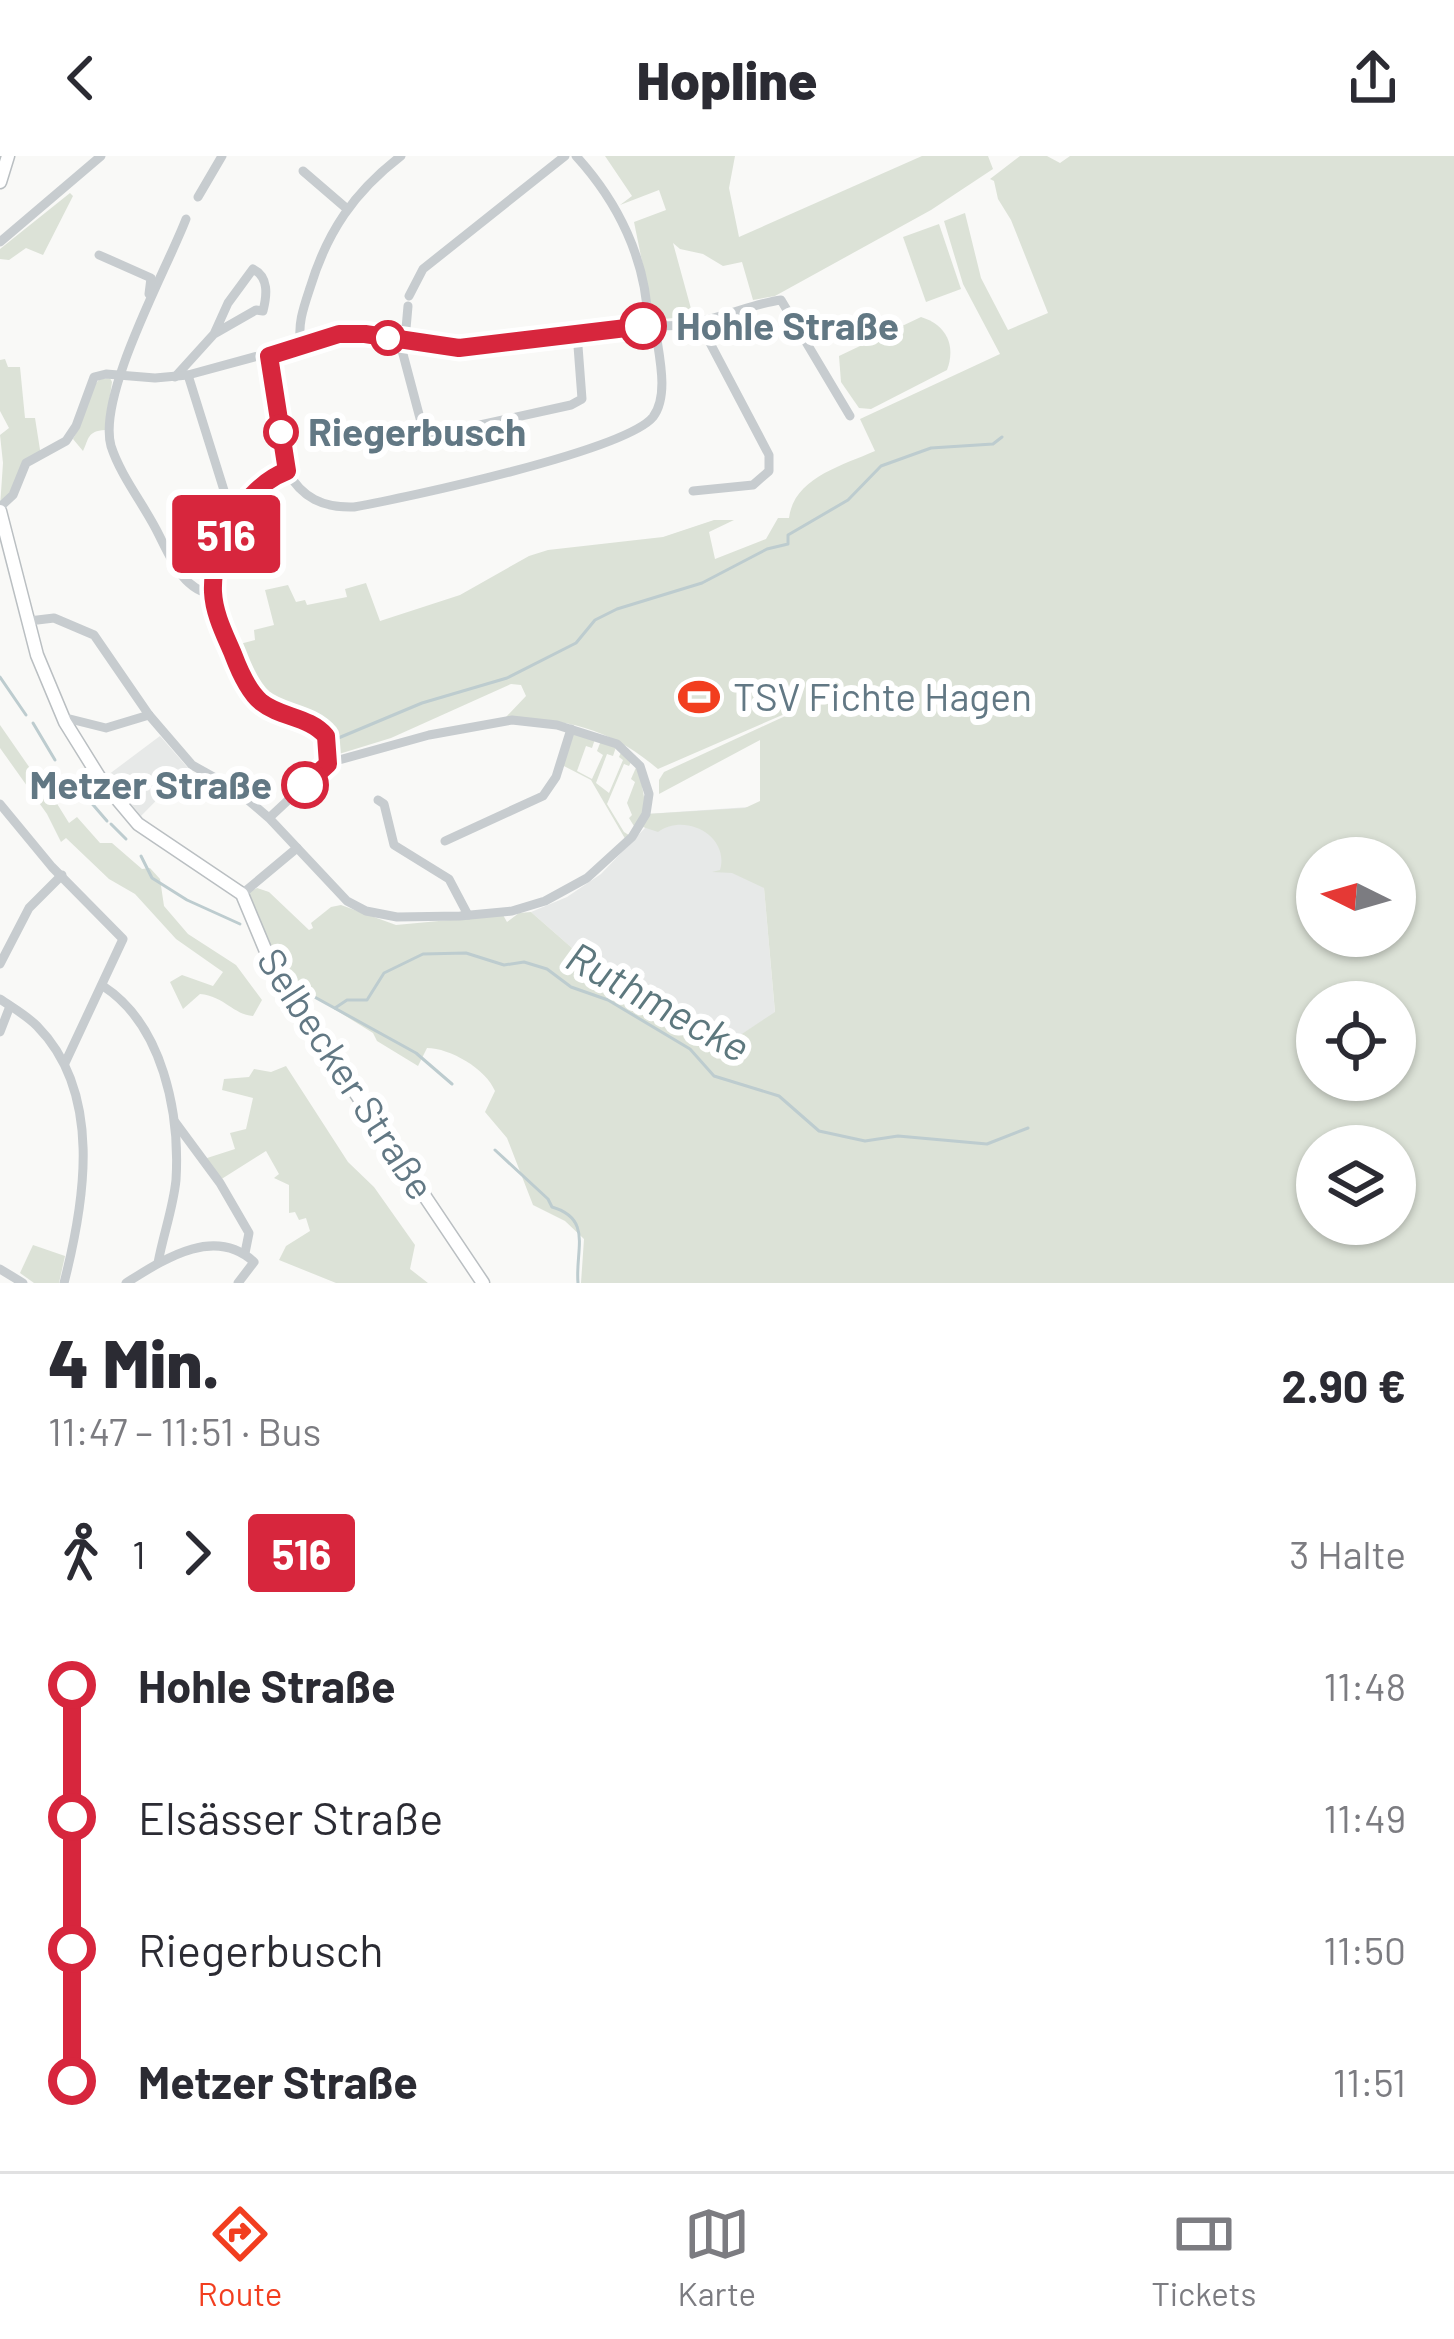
<!DOCTYPE html>
<html lang="de">
<meta charset="utf-8">
<style>
:root{--surface:#fff;--page:#f7f7f7;--text:#2b2b33;--muted:#7c7c81;--line:#e1e1e2;--accent:#f23e1f}
body{margin:0;font-family:Barlow,sans-serif;background:var(--page);color:var(--text);height:100vh;display:flex;flex-direction:column;font-size:45px;white-space:nowrap}
*{box-sizing:border-box;margin:0}
p{font-size:39px;color:var(--muted)}
.icon{flex:none;width:66px;height:66px;fill:none;stroke:currentColor;stroke-width:2;stroke-linecap:round;stroke-linejoin:round}
.map{position:relative;height:1127px;overflow:hidden}
.panel{display:flex;flex-direction:column;background:var(--surface);flex:1}
.panel>*{flex:none}
.badge{padding:0 24px;border-radius:9px;font-size:42px;line-height:78px}
.needle{width:78px;rotate:275deg}
.controls{position:absolute;left:1296px;top:681px;display:grid;gap:24px}
.controls a{display:grid;place-items:center;width:120px;height:120px;border-radius:50%;background:var(--surface);box-shadow:0 3px 9px #0004;font-size:60px}
.map>.badge{position:absolute;translate:-50% -50%;box-shadow:0 0 0 6px #fff}
.legs{display:flex;align-items:center;gap:18px;height:132px;padding:0 48px;font-size:39px}
.legs p{margin-inline-start:auto}
.head{display:flex;align-items:center;justify-content:space-between;height:204px;padding:0 48px}
h1{font-size:66px;font-weight:800;line-height:90px}
ul{padding:0 48px;list-style:none}
li{display:flex;align-items:center;gap:42px;height:132px;font-size:45px}
li i{display:grid;place-items:center;width:18px;height:100%;margin:0 15px;background:currentColor}
li i::after{content:'';width:30px;height:30px;margin:-15px;border:9px solid;border-radius:50%;background:var(--surface)}
li p{margin-inline-start:auto}
li:first-child i{background:linear-gradient(#0000 50%,currentColor 0)}
li:last-child i{background:linear-gradient(currentColor 50%,#0000 0)}
header{display:flex;justify-content:space-between;align-items:center;height:156px;padding:0 48px;background:var(--surface);font-size:54px;font-weight:800}
.tabs{display:flex;justify-content:space-around;align-items:center;height:168px;border-top:3px solid var(--line);background:var(--surface);font-size:33px;color:var(--muted)}
.tabs a{display:grid;justify-items:center;gap:6px}
.tabs .active{color:var(--accent)}
.map>svg:first-child{display:block}
</style>
<header><svg class="icon" aria-label="back" viewBox="0 0 24 24"><path d="M15 5l-7 7 7 7"/></svg>Hopline<svg class="icon" aria-label="share" viewBox="0 0 24 24"><path d="M12 15V3M7 8l5-5 5 5M5 13v7h14v-7"/></svg></header>
<div class="map">
<svg width="1454" height="1127" viewBox="0 0 1454 1127">
<rect width="100%" height="100%" fill="#f9f9f7"/>
<g fill="#e7e9e8">
<path d="M160 580 188 612 141 660 108 619Z"/>
<path d="M749 651 764 732 775 857 731 885 712 887 642 853 609 811 572 792 531 756 567 741 601 718 645 672 646 658Z"/>
</g>
<g fill="#dce2d7" fill-rule="evenodd">
<path d="M605 0H735L729 32 739 81 922 0H988L993 13 931 54 775 140 753 144 742 106 723 110 703 98 680 93 673 87 693 160 654 164 634 66 666 54 659 34 620 49 632 40Z"/>
<path d="M1020 0H1047L1060 7 1070 0H1454V1127H581L584 1083 565 1065 533 1049 507 982 485 956 495 935C486 913 450 892 427 892L418 910 377 885 373 877 281 820 245 739 257 732 269 736 309 774 313 772 311 767 331 751 341 749 396 769 503 759 507 766 519 757 531 756 572 792 609 811 642 853 712 887 731 885 775 856 764 732 732 717 712 716 720 714C730 680 685 656 658 676L640 670 637 675 629 662 632 659 627 647 635 626 631 623 638 607 647 658 745 652 760 645V584L659 638V624L664 616 794 556 797 538 791 537 787 557 658 613C609 572 569 564 506 561L526 540 521 529 511 528 391 582 339 598 334 596 333 588 328 589 326 580C281 556 246 545 236 489L255 484 254 474 274 469 265 434 288 429 296 446 305 444 307 449 347 441 345 433 366 427 380 465 460 439 529 400 548 394 663 381 714 364H734L709 376 715 403 766 383 778 362H789C794 322 841 310 875 295L860 263 1000 198 963 128 944 65 965 57 981 122 1008 174 1048 157 1011 64 998 43 994 25 990 23ZM1317 702H1395V780H1317ZM1317 846H1395V924H1317ZM1317 990H1395V1068H1317Z"/>
<path d="M70 37 73 40 43 99 26 92 9 104 0 103V93Z"/>
<path d="M939 68 961 133 926 146 903 81Z"/>
<path d="M921 161C947 169 956 190 947 214L871 253 859 252 841 226 839 200Z"/>
<path d="M5 203 8 211H20L25 262H35L41 300 33 302 0 351 3 307 0 279 9 272 0 255V204Z"/>
<path d="M110 222 112 226 105 274C87 275 89 283 83 295L73 283C86 264 82 239 100 223Z"/>
<path d="M0 569 34 618 38 617 69 667 77 661 100 687H112L142 713 150 712 160 723 164 750 188 778 236 809 262 844 253 860C234 859 224 840 200 838L183 853 170 826 182 819 213 830 223 816 176 783 135 738 109 723 66 682 61 686 47 658 0 592Z"/>
<path d="M571 573 596 580 592 592 586 590 577 615 592 623 603 599 597 595 602 582 617 588 613 600 607 598 596 627 609 637 623 604 619 601 623 592 633 602 629 610 624 608 607 648 624 676 632 681 627 686 591 624 560 608Z"/>
<path d="M286 910 348 1006 374 1031 415 1089 410 1113 428 1127H336L279 1104 286 1090 310 1075 306 1062 299 1064 295 1056 289 1057V1029L274 1022 279 1018 266 995 220 1024 204 1003 235 993 230 977 246 973 253 942 222 934 224 923 249 921 254 913 271 916Z"/>
<path d="M33 1089 65 1100 59 1127H34L20 1117Z"/>
</g>
<g fill="none" stroke-linecap="round" stroke-linejoin="round">
<g stroke="#bdcccf" stroke-width="3">
<path d="M0 521 26 559"/>
<path d="M33 567 55 604"/>
<path d="M336 583 422 547 507 522 576 487 595 464 617 453 702 427 767 393 788 388V379L848 344 881 310 931 292 993 288 1002 281"/>
<path d="M82 636 107 665"/>
<path d="M111 668 126 683"/>
<path d="M141 700 152 722 187 744 240 768"/>
<path d="M273 797 291 828 416 897 452 928"/>
<path d="M335 852 347 844H367L384 817 423 798 466 797 504 809 524 806 547 813 571 831 608 844 690 893 714 920 779 940 819 975 865 985 898 980 987 988 1028 972"/>
<path d="M495 994 548 1043 552 1051C593 1063 575 1094 578 1127"/>
</g>
<g stroke="#babfc2" stroke-width="15">
<g id="major">
<path d="M0 26 8 0"/>
<path d="M0 355 37 499 65 566 101 624 138 668 242 738 275 817 483 1127"/>
</g>
</g>
<g stroke="#c7cccf" stroke-width="9">
<path d="M576 0C618 46 646 103 648 166"/>
<path d="M303 15 346 52"/>
<path d="M198 41 222 0"/>
<path d="M186 63C166 115 97 239 111 290 121 321 145 350 159 379 171 403 184 435 213 438"/>
<path d="M0 86 101 0"/>
<path d="M99 99 151 122 149 138"/>
<path d="M409 140 423 113 565 0"/>
<path d="M399 183 425 281 571 249 582 243 577 177"/>
<path d="M405 184 408 150"/>
<path d="M301 188C297 169 304 150 310 132 327 76 354 36 401 0"/>
<path d="M269 199 287 315C273 320 262 333 251 343 194 398 214 472 250 531 274 572 332 549 328 607"/>
<path d="M188 219 227 344 238 358"/>
<path d="M175 221 214 178 228 147 253 113C269 121 267 139 263 155L256 154 214 178"/>
<path d="M287 315C302 342 323 352 354 351 405 342 625 295 653 261 670 239 658 196 655 170"/>
<path d="M693 335 753 329 769 315V299L710 187 702 164"/>
<path d="M0 351 13 339 26 307 66 285 76 270 94 221 106 218 155 222 188 219 339 178H365L459 192 648 166C679 181 746 148 781 144L850 260"/>
<path d="M29 465 54 462 94 479 149 559 192 609 235 633 269 662 347 745 366 755 397 761 460 760 512 755 545 745 587 722 632 681 646 658 649 638 640 610 617 588 557 569 512 564 429 579 328 607 269 662"/>
<path d="M65 566 70 563 106 572 149 559"/>
<path d="M378 644 384 648 394 689 449 723 468 759"/>
<path d="M0 648 52 711 123 783 65 907"/>
<path d="M445 685 543 640 556 621 571 573"/>
<path d="M242 738 297 692"/>
<path d="M0 808 29 752 62 719"/>
<path d="M103 830C163 869 180 957 176 1024 173 1053 163 1079 158 1107"/>
<path d="M0 843C13 852 26 859 37 870 103 937 85 1045 64 1127"/>
<path d="M0 876 10 850"/>
<path d="M175 966 220 1027 249 1077 245 1097"/>
<path d="M0 1113 23 1127"/>
<path d="M126 1127C163 1104 214 1069 254 1106L238 1127"/>
</g>
<use href="#major" stroke="#fff" stroke-width="12"/>
</g>
<g fill="none" stroke-linecap="round" stroke-linejoin="round">
<g stroke="#fff" stroke-width="27">
<path id="line-1" d="M305 629 328 608 326 580C309 560 281 562 261 546 248 535 239 514 233 498 225 479 214 458 213 436 211 391 244 331 287 315L269 200 339 178H365L459 192 643 170"/>
</g>
<use href="#line-1" stroke="#d7263d" stroke-width="18"/>
</g>
<defs>
<g id="stadium-bare" transform="scale(3.24)"><path d="M0-5a6.5 5 0 1 0 0 10a6.5 5 0 1 0 0-10ZM-3.5-1.8h7v3.6h-7Z" fill="#f23e1f" stroke="#fff" stroke-width="2.5" paint-order="stroke"/></g>
</defs>
<g fill-rule="evenodd">
<use href="#stadium-bare" x="699" y="541"/>
</g>
<g fill="#fff" stroke="#d7263d" stroke-width="6">
<circle cx="643" cy="170" r="21"/>
<circle cx="388" cy="182" r="15"/>
<circle cx="281" cy="276" r="15"/>
<circle cx="305" cy="629" r="21"/>
</g>
<g text-anchor="middle" stroke-width="12" stroke-linejoin="round" paint-order="stroke">
<g font-size="39" font-weight="bold" fill="#627884" stroke="#fff" text-anchor="start">
<text x="676" y="184">Hohle Straße</text>
<text x="308" y="290">Riegerbusch</text>
<text x="272" y="643" text-anchor="end">Metzer Straße</text>
</g>
<g font-size="39" fill="#627884" stroke="#fff" text-anchor="start">
<text x="733" y="555">TSV Fichte Hagen</text>
</g>
<g font-size="39" fill="#627884" stroke="#fff">
<text transform="translate(346 918) rotate(57)" y="14">Selbecker Straße</text>
</g>
<g font-size="42" font-style="italic" fill="#5d787e" stroke="#fff">
<text transform="translate(658 846) rotate(29)" y="15">Ruthmecke</text>
</g>
</g>
</svg>
<div class="controls">
<a><svg class="needle" viewBox="-14 -14 28 28"><path d="M0-13l5 13h-10z" fill="#e53935"/><path d="M0 13l5-13h-10z" fill="#7c7c81"/></svg></a>
<a><svg class="icon" aria-label="locate" viewBox="0 0 24 24"><circle cx="12" cy="12" r="6"/><path d="M12 2v4M12 18v4M2 12h4M18 12h4"/></svg></a>
<a><svg class="icon" aria-label="layers" viewBox="0 0 24 24"><path d="M12 4l9 5-9 5-9-5zM3 14l9 5 9-5"/></svg></a>
</div>
<b class="badge" style="left:226px;top:378px;background:#d7263d;color:#fff">516</b>
</div>
<section class="panel">
<div class="head"><div><h1>4 Min.</h1><p>11:47 – 11:51 · Bus</p></div><b>2.90 €</b></div>
<div class="legs"><svg class="icon" aria-label="walk" viewBox="0 0 24 24"><circle cx="13" cy="4" r="2"/><path d="M13 8l-2 6 4 7M11 14l-3 7M7 12l3-4h3l4 4"/></svg>1<svg class="icon" aria-label="forward" viewBox="0 0 24 24"><path d="M9 5l7 7-7 7"/></svg><b class="badge" style="background:#d7263d;color:#fff">516</b><p>3 Halte</p></div>
<ul>
<li><i style="color:#d7263d"></i><b>Hohle Straße</b><p>11:48</p></li>
<li><i style="color:#d7263d"></i><span>Elsässer Straße</span><p>11:49</p></li>
<li><i style="color:#d7263d"></i><span>Riegerbusch</span><p>11:50</p></li>
<li><i style="color:#d7263d"></i><b>Metzer Straße</b><p>11:51</p></li>
</ul>
</section>
<nav class="tabs">
<a class="active"><svg class="icon" aria-label="directions" viewBox="0 0 24 24"><path d="M12 3l9 9-9 9-9-9zM9 14v-3h6M13 9l2 2-2 2"/></svg>Route</a>
<a><svg class="icon" aria-label="map" viewBox="0 0 24 24"><path d="M3 6l6-2 6 2 6-2v14l-6 2-6-2-6 2zM9 4v14M15 6v14"/></svg>Karte</a>
<a><svg class="icon" aria-label="tickets" viewBox="0 0 24 24"><path d="M3 7h18v10H3zM15 7v10"/></svg>Tickets</a>
</nav>
